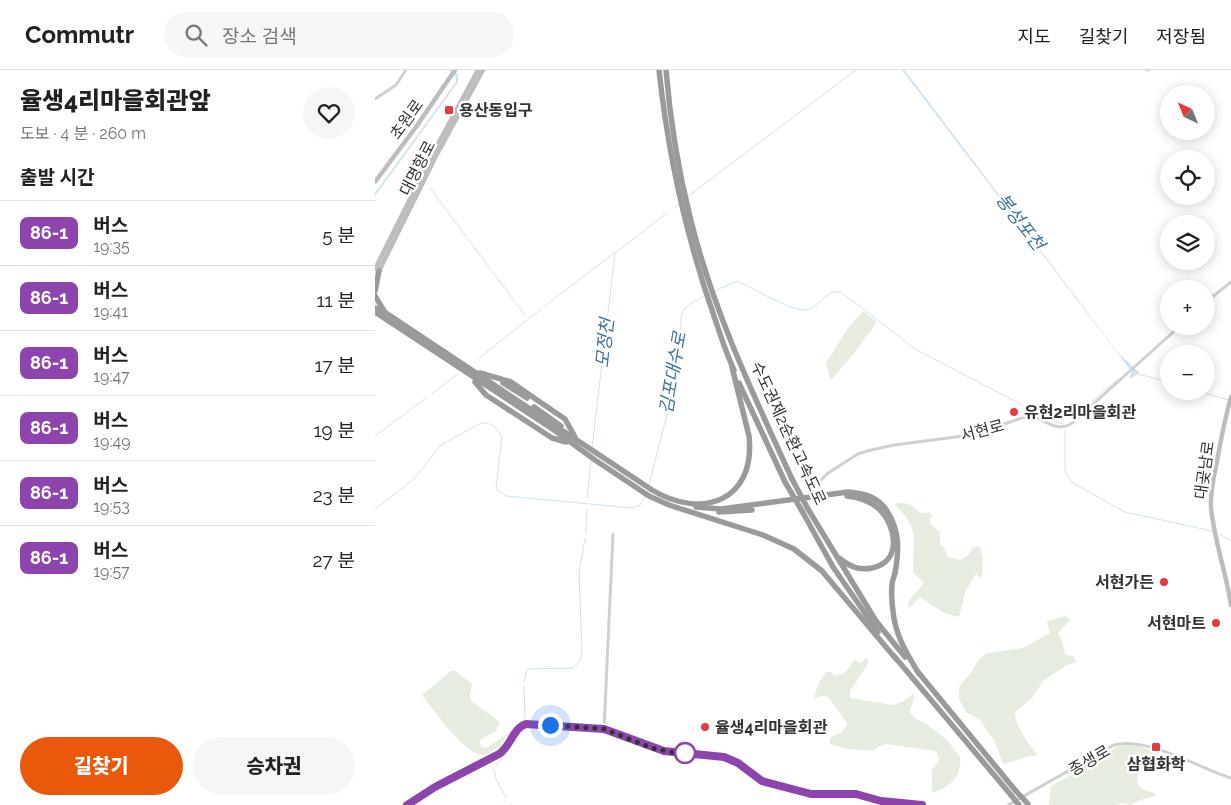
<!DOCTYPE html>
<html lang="ko">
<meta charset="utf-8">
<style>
:root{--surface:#fff;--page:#f6f6f6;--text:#202124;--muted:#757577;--line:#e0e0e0;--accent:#ea580c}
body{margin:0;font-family:Raleway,"Noto Sans KR",sans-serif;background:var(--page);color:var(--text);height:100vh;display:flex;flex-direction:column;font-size:19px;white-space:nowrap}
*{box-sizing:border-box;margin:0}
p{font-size:16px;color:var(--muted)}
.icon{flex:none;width:28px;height:28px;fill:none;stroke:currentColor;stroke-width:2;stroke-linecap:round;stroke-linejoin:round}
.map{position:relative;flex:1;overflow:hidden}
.details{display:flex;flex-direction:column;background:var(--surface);width:375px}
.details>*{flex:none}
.badge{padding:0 10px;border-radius:8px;font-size:18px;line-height:32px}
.needle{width:32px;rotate:316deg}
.buttons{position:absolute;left:785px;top:15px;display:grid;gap:10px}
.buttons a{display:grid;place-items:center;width:55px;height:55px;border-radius:50%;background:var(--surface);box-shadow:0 2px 12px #0003;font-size:25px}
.you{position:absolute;width:25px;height:25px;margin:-12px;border:4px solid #fff;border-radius:50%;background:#1a73e8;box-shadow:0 0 0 8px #1a73e833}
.map>.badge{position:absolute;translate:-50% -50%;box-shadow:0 0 0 2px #fff}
h2{padding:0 20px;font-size:19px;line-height:45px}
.round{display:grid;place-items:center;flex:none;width:52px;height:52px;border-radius:26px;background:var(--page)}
.summary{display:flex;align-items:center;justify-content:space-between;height:85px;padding:0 20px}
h1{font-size:24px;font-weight:800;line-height:38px}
.action{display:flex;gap:10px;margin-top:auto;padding:10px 20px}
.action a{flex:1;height:58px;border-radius:30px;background:var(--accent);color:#fff;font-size:20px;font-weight:800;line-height:58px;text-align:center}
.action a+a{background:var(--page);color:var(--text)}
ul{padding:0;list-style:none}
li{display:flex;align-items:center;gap:15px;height:65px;padding:0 20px;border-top:1px solid var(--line)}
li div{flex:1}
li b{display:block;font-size:19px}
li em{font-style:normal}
li .badge{min-width:55px;font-weight:700;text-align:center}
header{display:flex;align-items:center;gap:30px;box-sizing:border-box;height:70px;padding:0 25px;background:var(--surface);border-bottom:1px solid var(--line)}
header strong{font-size:24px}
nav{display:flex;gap:28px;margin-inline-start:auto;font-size:18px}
.search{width:350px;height:45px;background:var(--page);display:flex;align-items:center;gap:12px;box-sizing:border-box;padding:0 18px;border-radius:28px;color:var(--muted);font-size:19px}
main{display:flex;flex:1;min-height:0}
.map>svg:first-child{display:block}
</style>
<header>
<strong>Commutr</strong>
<div class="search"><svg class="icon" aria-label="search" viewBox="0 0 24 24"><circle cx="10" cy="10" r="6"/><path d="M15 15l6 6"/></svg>장소 검색</div>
<nav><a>지도</a><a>길찾기</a><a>저장됨</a></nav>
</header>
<main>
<section class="details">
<div class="summary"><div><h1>율생4리마을회관앞</h1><p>도보 · 4 분 · 260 m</p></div><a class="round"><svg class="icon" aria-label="heart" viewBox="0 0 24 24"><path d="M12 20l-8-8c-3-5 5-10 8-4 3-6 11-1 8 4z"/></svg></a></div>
<h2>출발 시간</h2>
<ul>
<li><span class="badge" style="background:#8e44ad;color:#fff">86-1</span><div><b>버스</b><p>19:35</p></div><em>5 분</em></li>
<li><span class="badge" style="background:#8e44ad;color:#fff">86-1</span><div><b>버스</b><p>19:41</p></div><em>11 분</em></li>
<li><span class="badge" style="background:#8e44ad;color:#fff">86-1</span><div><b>버스</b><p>19:47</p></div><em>17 분</em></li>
<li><span class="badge" style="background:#8e44ad;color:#fff">86-1</span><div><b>버스</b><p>19:49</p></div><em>19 분</em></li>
<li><span class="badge" style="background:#8e44ad;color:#fff">86-1</span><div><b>버스</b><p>19:53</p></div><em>23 분</em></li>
<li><span class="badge" style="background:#8e44ad;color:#fff">86-1</span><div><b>버스</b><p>19:57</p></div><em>27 분</em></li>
</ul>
<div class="action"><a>길찾기</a><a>승차권</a></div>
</section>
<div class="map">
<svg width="856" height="735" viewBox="0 0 856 735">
<rect width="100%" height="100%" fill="#fff"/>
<g fill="#e6ecdf">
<path d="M488 241 502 252 480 282 456 310 451 293 473 258Z"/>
<path d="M522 433C527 433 531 433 535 435 543 439 545 446 554 442L558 446 555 449V453L565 463V475L569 478 573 487 585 490C591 487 597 483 597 477H605C608 487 609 498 606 508L601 504 591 520 584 547 569 543 545 527 534 538 533 537 534 531 549 513 538 502C538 470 546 460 520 435Z"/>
<path d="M690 546 695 550 683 563 687 571 690 584 698 586 702 592 692 595 668 611 657 628 640 642C639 654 655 676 663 686H655L628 694 620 672 605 650 591 642 584 629V618L585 615 596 603 604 589 612 583 648 578 675 563 672 553 673 551Z"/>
<path d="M491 588 494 592 475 621V628L518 635 527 632 538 624 540 626 535 640V643L541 649 551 654 572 670 585 687C588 706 574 718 557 723V700L564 690 562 683 559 681 512 674 504 676 499 681 473 679 456 675 454 672 457 666 467 662 472 655 471 651 453 627 448 626 439 628 444 612 451 602H456L460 606C470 605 474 598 479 590L486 593Z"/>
<path d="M76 601H80L97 614 95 624 96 631 125 652 121 661 105 670 106 677 111 678 113 677 132 664 130 674 115 685C92 691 61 642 47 625Z"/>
<path d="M751 675 763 676 794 686 792 695 785 700 770 698 762 706 763 715 769 720 780 723V726L765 730 756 735 746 733 741 735H674L676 716 698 704 742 677Z"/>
</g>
<g fill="#cfe2ee">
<path d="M75 0H78L83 4V12L0 126V123L81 12V7Z"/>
<path d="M527 0H529L541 15 744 284 765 303 756 308 754 307 757 302Z"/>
</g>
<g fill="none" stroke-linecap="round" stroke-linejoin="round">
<g stroke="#cfe2ee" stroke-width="1">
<path d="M55 118 150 245"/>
<path d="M312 127 481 0"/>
<path d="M300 137 305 133"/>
<path d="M339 221 363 211C377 218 415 240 429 240 445 239 449 219 466 222L540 279 680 352 689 354"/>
<path d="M170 236 239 183"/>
<path d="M104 288 166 239"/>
<path d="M763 304 794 312"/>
<path d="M823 321 853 330"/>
<path d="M57 324 84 303"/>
<path d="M696 350 743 309"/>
<path d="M690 360V400L692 406 698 413 750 442 837 461"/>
<path d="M0 366 51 328"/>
<path d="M217 378 240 183 292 143"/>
<path d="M274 415 299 317 305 288 306 248 308 240 315 234 329 226"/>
<path d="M212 428 216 389"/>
<path d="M0 439 39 409 66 375 106 353C116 352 122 358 127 367L121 417 123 421 131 426 257 438 265 435 270 426"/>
<path d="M211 463 212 440"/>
<path d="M844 464 856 471"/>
<path d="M149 612 151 603 154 599 198 598 205 591 207 583 204 502 210 468"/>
<path d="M149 616 150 652"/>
<path d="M121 696 137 675 148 657"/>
<path d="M119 699 121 709 131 727"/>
<path d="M135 734 136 735"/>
</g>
<g stroke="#d0d0d0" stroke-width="3">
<path d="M772 0H773"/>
<path d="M0 29 21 15 31 0"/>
<path d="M831 232 856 212"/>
<path d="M439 417 453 403 483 384 492 381 519 375 596 365 656 345C670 351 682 362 696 354L805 256"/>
<path d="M229 659 238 464"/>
<path d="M32 735 60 717 123 684C136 675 138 658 151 654L229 659 289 681 349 687 363 693 387 711 436 724H481L506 731 547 735"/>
<path d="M633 735 739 675C772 666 824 698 856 708"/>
</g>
<g stroke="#bdbdbd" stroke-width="4.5">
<path d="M0 112 41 57 80 0"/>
<path d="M0 199 58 83 103 0"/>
<path d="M3 203 61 86 108 0"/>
<path d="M856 327C850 348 846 369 842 391 839 406 835 421 836 437 839 470 851 502 856 535"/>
</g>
<g stroke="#9a9a9a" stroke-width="5.5">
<path d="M284 0C293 84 311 166 339 246 345 264 351 283 359 300"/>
<path d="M291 0C295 49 303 99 315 147 337 238 378 324 417 409"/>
<path d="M0 221 4 201"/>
<path d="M0 226 9 241"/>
<path d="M0 238 11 243 277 420C327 450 381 431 374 366L357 297"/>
<path d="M0 242 179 360 220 390 274 426 294 435 388 465 419 479 447 501 521 589"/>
<path d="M105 303 136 312 162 330 190 349 200 367"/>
<path d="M100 312 111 325 177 368 191 372"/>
<path d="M128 313 152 328"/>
<path d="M364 313 410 412"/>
<path d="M159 337 186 356"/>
<path d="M321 437 346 439 473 422C489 423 503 427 512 441 525 461 524 481 520 503 519 507 517 511 517 515 516 523 517 533 518 541 520 565 532 584 544 604"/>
<path d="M433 439 501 551 530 587"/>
<path d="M427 441 458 497 503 562"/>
<path d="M344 442 377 440"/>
<path d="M464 488C474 496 484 501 497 498 527 492 522 456 504 439 495 431 484 427 472 426"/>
<path d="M519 586 636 725"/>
<path d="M543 602 640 720"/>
</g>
<g stroke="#9a9a9a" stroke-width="5.5">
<path d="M417 409 433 439"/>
<path d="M410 412 427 441"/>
<path d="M640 720 653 734"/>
<path d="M636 725 644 735"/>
</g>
</g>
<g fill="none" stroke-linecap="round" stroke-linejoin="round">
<g stroke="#fff" stroke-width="11">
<path id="line" d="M32 735 60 717 124 684C136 676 138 658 151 654L229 659 289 681 349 687 363 693 387 711 436 724H481L506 731 547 735"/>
</g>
<use href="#line" stroke="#8e44ad" stroke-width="8"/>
<path stroke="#333" stroke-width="5" stroke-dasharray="0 9" d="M175 655 229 659 277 678 301 683H316H310"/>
</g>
<g fill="#e63946" stroke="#fff" stroke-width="2">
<rect x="69" y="35" width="10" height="10" rx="2.5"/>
<circle cx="639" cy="342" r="5"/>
<circle cx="789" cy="512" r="5"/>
<circle cx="841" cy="553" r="5"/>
<circle cx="330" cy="657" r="5"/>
<rect x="776" y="672" width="10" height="10" rx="2.5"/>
</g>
<circle fill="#fff" stroke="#8e44ad" stroke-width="2.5" cx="310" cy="683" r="10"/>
<g text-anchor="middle" stroke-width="5" stroke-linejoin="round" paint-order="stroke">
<g font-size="16" font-weight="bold" fill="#333" stroke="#fff" text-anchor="start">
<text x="84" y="46">용산동입구</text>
<text x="649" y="348">유현2리마을회관</text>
<text x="779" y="518" text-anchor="end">서현가든</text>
<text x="831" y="559" text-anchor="end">서현마트</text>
<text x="340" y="663">율생4리마을회관</text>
<text x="781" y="700" text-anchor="middle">삼협화학</text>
</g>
<g font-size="16" fill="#333" stroke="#fff">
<text transform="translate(31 49) rotate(-54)" y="6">초원로</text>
<text transform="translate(42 98) rotate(-63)" y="6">대명항로</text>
<text transform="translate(607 360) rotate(-15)" y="6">서현로</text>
<text transform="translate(414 363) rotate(65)" y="6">수도권제2순환고속도로</text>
<text transform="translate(829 400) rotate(-82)" y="6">대곶남로</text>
<text transform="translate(714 690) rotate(-30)" y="6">종생로</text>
</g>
<g font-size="18" font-style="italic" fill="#3f7597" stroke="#fff">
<text transform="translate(645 152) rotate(52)" y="6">봉성포천</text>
<text transform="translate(230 273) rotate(-84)" y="6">모정천</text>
<text transform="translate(298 303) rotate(-80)" y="6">김포대수로</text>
</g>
</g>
</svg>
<div class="buttons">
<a><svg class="needle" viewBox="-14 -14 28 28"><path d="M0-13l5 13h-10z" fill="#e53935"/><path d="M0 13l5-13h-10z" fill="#757577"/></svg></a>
<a><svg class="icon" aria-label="locate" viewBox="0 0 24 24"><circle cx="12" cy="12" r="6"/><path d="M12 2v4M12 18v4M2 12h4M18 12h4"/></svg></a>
<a><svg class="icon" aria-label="layers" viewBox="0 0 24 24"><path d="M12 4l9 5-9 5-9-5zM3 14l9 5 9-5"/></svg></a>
<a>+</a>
<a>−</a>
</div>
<div class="you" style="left:175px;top:655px"></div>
</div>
</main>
